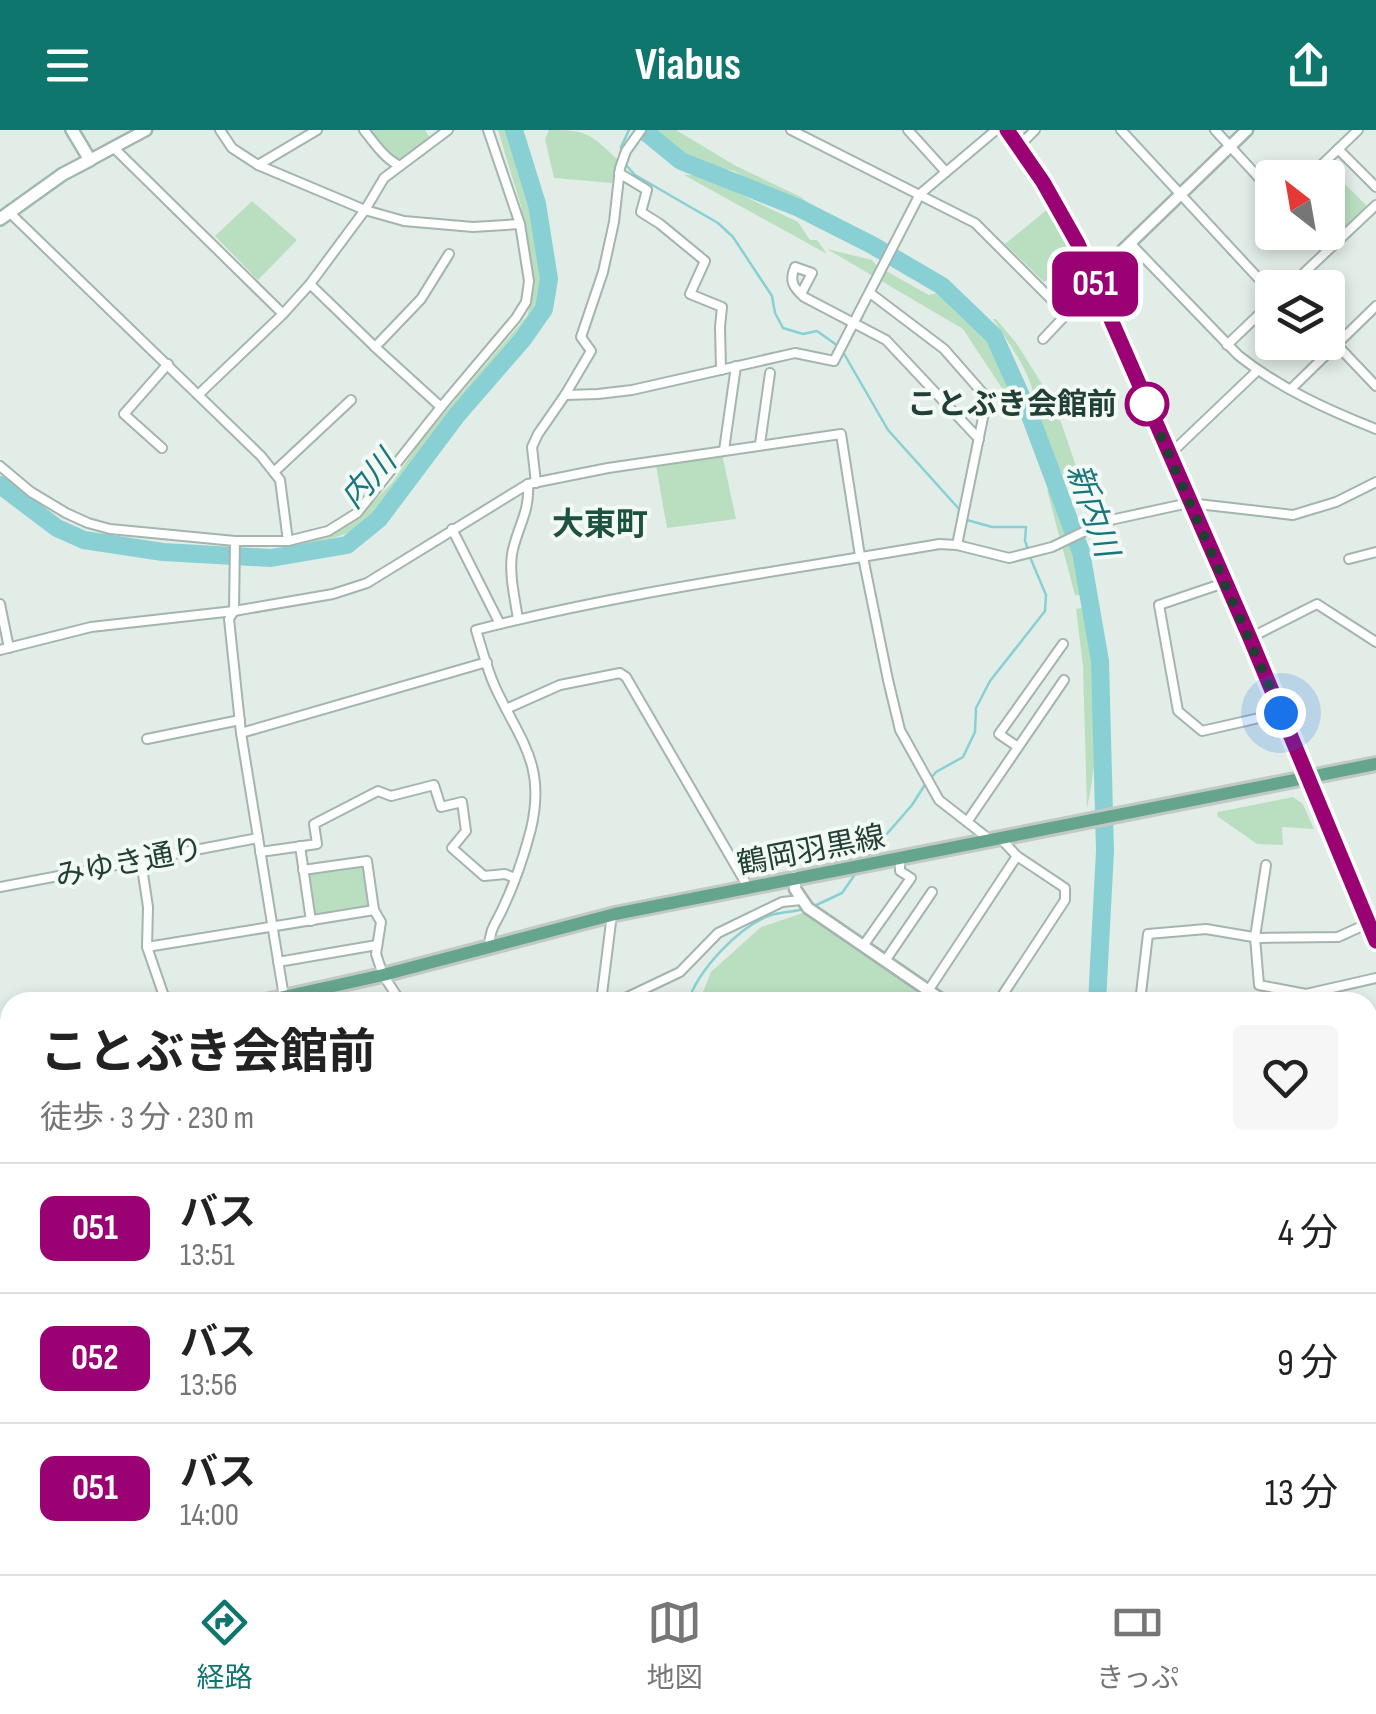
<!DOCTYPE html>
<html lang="ja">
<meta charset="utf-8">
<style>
:root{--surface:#fff;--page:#f6f6f6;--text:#222;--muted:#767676;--line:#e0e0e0;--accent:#0f766e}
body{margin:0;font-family:"Sofia Sans Condensed","Noto Sans JP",sans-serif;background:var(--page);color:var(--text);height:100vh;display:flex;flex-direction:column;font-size:38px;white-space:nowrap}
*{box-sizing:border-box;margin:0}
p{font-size:32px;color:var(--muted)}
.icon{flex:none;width:55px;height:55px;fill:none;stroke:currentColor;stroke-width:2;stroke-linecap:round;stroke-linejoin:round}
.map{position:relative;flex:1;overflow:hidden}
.side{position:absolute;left:0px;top:862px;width:1378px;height:582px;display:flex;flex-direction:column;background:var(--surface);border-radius:30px 30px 0 0;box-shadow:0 5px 15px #0003}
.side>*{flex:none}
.badge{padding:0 20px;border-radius:15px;font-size:35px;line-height:65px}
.needle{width:65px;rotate:329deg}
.controls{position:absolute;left:1255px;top:30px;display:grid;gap:20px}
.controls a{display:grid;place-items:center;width:90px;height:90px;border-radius:10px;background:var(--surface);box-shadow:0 5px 15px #0003;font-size:50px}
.you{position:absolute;width:50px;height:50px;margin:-25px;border:8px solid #fff;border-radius:50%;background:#1a73e8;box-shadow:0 0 0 15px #1a73e833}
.map>.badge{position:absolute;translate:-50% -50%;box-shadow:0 0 0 5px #fff}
.round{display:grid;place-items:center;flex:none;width:105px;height:105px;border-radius:10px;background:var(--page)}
.overview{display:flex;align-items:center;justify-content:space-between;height:170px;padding:0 40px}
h1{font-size:48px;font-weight:700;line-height:75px}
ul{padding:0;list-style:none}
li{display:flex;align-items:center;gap:30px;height:130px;padding:0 40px;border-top:2px solid var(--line)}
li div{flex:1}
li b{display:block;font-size:38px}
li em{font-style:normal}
li .badge{min-width:110px;font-weight:700;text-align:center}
header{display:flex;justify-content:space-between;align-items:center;height:130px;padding:0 40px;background:var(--accent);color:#fff;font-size:45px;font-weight:700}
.tab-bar{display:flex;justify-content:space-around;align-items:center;height:140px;border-top:2px solid var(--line);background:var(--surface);font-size:28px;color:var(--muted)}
.tab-bar a{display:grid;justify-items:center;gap:5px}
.tab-bar .on{color:var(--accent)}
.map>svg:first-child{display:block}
</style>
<header><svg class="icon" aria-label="menu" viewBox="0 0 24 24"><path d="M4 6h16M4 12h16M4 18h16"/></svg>Viabus<svg class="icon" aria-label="share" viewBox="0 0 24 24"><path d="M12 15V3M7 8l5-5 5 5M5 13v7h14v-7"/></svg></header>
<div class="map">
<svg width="1376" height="1444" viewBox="0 0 1376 1444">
<rect width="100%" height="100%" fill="#e2ede7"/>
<g fill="#badfc0">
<path d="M368 0H425L430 8 399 33 390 27Z"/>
<path d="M498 0H507C520 38 549 125 540 163 537 177 530 193 521 204 501 231 475 252 455 278 433 305 387 383 360 397 323 417 282 416 241 417V413L301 411 359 386 392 353 422 309 527 186 534 160 521 76Z"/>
<path d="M549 0C588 0 589 3 618 30L612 53 554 48 545 9Z"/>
<path d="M654 0H676L736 36 801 67 820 83 800 72 778 66 734 41 702 34 676 23Z"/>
<path d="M1326 35 1368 77 1329 115 1317 103 1328 102V48H1314Z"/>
<path d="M684 45H700L798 92 810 110H817L827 124Z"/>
<path d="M252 71 297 110 258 150 215 106Z"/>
<path d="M1049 78 1073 128 1044 152 1005 114Z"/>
<path d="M827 119 872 130 877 136 929 165 941 162 990 206 1012 253 1025 293 963 199Z"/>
<path d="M993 189H996L1017 214 1055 275 1084 359 1070 357C1047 324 1043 289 1030 252 1021 229 1006 209 993 189Z"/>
<path d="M722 324 736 389 667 398 656 336Z"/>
<path d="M1052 356 1080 431 1085 465H1075L1047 360Z"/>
<path d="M1086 477C1089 497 1095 518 1096 538 1099 585 1097 632 1087 678L1083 536 1076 479Z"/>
<path d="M1293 667 1303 674 1314 699 1282 697 1283 715 1257 714 1217 686 1218 682Z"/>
<path d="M365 734 371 778 313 787 306 743Z"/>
<path d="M803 783 935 872H699L711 842 761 797Z"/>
<path d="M539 1435H618L605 1444H543Z"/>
</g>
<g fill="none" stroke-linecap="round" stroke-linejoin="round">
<g stroke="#88d0d4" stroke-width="2.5">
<path d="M622 22 621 17 629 0"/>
<path d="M625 34 635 45 718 93 733 107 772 166 775 183 783 198 803 204 817 201 838 216"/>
<path d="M843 222 888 300 959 379V388"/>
<path d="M967 390 992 397H1026L1025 411 1028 419"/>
<path d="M931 648 936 642 963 627 975 602 976 578 990 551 1045 481 1046 465 1030 427"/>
<path d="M865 729 912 675 926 653"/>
<path d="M812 777 842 763 858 740"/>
<path d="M688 872C698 840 739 796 771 785 782 782 793 782 804 779"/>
</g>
<g stroke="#88d0d4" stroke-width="18">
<path d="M643 0 681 31 799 78 872 115 942 156 994 206 1031 288 1081 422 1100 531 1105 721 1097 872"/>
<path d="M0 355 57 398 84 410 163 422 271 428 347 415 379 389 457 285 523 209 544 179 549 149 537 74 514 0"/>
<path d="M1016 1444V1435"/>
</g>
<g stroke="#a4b5ae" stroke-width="12">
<g id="minor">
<path d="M220 0 232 18 258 35 365 80 404 91 473 97 520 94"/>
<path d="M364 0C375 14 384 28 400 36"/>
<path d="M791 0 975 93 1066 184"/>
<path d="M908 0 946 42"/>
<path d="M1121 0 1272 163"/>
<path d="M1215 0 1272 62"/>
<path d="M1019 16 1035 0"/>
<path d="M113 17 283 184"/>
<path d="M1338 19 1376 57"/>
<path d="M258 35 317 0"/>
<path d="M619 43 647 60 641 82 660 94 705 131 690 164 722 177 720 197 721 240"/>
<path d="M1308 48 1358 0"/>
<path d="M9 82 261 326 280 350 288 411"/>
<path d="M1311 102 1327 121"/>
<path d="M1131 114 1238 225C1279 258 1328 280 1376 299"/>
<path d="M310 154 375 217 441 277"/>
<path d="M1288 158 1376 75"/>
<path d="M870 163 944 219 987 268 957 415"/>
<path d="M801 164 812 143 795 137C789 151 793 157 804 167L886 210 979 309"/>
<path d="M1043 209 1095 154"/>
<path d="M1227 215 1272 172"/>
<path d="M1337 215 1376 256"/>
<path d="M375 217 421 169 449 124"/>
<path d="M1291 259 1376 176"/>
<path d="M198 265 283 184 310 154 365 80 384 48 448 0"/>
<path d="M565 265 598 264 632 260 795 223 834 231 920 64 996 0"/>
<path d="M760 314 770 243"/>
<path d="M162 318 124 284 168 234"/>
<path d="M724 320 736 236"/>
<path d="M1169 325 1257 241"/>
<path d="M0 336 31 362 66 383 88 393 110 399 235 411H288L328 401 357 383 441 277 516 188 526 172 529 151 520 94 488 0"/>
<path d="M274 342 351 270"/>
<path d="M536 353 532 317 538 304 565 265 591 221 581 207 603 142 614 92 620 38 626 21 641 0"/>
<path d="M452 399 500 494"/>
<path d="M235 411 234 481 229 489 241 603 284 867"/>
<path d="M863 427 888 550 900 600 939 670 989 709"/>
<path d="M1349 429 1376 422"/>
<path d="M1224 453 1159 475 1178 581 1202 601 1281 583"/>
<path d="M0 474 9 518"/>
<path d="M518 489C515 469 509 445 512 424 517 397 530 383 528 354"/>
<path d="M1250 508 1317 474 1376 512"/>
<path d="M0 520 91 497 234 481 333 464 367 453 528 354 608 338 841 304 860 426"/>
<path d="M506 579 560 555 620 543 626 547 748 757"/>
<path d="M241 603 487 532"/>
<path d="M147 609 240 590"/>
<path d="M1018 617 999 604 1063 514"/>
<path d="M967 692 1064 550"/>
<path d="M300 716 311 791"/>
<path d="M260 722 317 714 314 694 378 661 391 666 434 655 441 677 462 672 466 701 452 718 484 746 505 744 515 748"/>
<path d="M141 731 148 777 147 817 166 872"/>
<path d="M1266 735 1255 807 1259 855 1306 864 1309 872"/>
<path d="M303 740 367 731 374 780 381 792 376 824 383 845 401 872"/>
<path d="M0 757 258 708"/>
<path d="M489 816C490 799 495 795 502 780 514 755 524 726 531 699 546 635 521 612 496 559 487 540 482 519 476 500 628 461 784 441 939 414L957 415 1009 428 1052 417 1106 391 1189 373 1293 385 1336 372 1376 352"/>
<path d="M863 816 911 748 900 741V727"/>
<path d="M147 817 374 780"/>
<path d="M885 831 932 762"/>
<path d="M278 832 377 815"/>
<path d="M928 861 1017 726"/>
<path d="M1306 864 1376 848"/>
<path d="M601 872 612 784"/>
<path d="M617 872 680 842 718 803 782 772 801 770"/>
<path d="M998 872 1065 770V758L1017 726 1000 708"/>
<path d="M1140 872 1148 804 1206 799 1259 808 1338 807 1369 793"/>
<path d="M0 1115 10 1113"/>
<path d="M0 1240 10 1238"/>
<path d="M1368 1288 1376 1289"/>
<path d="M1368 1388 1376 1390"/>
<path d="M0 1391 10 1390"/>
<path d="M29 1435 32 1444"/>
<path d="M152 1435 155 1444"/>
<path d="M472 1435 478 1444"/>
<path d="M354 1444 367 1435"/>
<path d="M489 1444 502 1435"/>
<path d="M612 1444 626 1435"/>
<path d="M878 1444 891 1435"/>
<path d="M952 1444 953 1435"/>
<path d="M1067 1444 1068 1435"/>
<path d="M1128 1444 1130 1435"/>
<path d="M1196 1444 1198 1435"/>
<path d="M1263 1444 1265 1435"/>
</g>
</g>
<g stroke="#a4b5ae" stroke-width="15">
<g id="tertiary">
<path d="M1006 0 1043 52 1078 115 1250 508 1376 811"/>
<path d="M90 30 146 0"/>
<path d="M1093 149 1247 0"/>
<path d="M795 747V759L808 778 945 872"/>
<path d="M1368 1057H1376"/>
<path d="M1368 1362 1376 1319"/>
<path d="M530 1435 534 1444"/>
<path d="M749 1444 762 1435"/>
<path d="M1351 1444 1353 1435"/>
</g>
</g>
<g stroke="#a0b9ae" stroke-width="16">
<path id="secondary" d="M0 89 63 44 90 30 72 0"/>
</g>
<g stroke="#c1c9c6" stroke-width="18">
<g id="primary">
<path d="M261 872 383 845 615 784 1376 634"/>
<path d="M0 952 10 950"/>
</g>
</g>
<use href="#minor" stroke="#fff" stroke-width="8"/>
<use href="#tertiary" stroke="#fff" stroke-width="10"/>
<use href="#secondary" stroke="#fff" stroke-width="11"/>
<use href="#primary" stroke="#65a48d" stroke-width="12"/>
</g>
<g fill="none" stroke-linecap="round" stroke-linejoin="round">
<g stroke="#fff" stroke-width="22">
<path id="line" d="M1007 0 1043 52 1078 114 1250 508 1376 811"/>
</g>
<use href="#line" stroke="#9a0273" stroke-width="15"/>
<path stroke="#213f34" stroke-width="10" stroke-dasharray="0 18" d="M1147 274 1281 583"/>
</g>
<circle fill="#fff" stroke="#9a0273" stroke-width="5" cx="1147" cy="274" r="20"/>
<g text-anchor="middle" stroke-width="8" stroke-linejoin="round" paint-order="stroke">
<g font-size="30" font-weight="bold" fill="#213f34" stroke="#f3f9f5" text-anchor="end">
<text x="1117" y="284">ことぶき会館前</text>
</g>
<g font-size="30" fill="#213f34" stroke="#f3f9f5">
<text transform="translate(811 720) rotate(-11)" y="10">鶴岡羽黒線</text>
<text transform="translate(129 732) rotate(-11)" y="10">みゆき通り</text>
</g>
<g font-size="32" font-style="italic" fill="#19767d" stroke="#f3f9f5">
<text transform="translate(368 349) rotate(-48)" y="11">内川</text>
<text transform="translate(1093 380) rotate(71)" y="11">新内川</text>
</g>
<g font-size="32" font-weight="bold" fill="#1c523f" stroke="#f3f9f5">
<text x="600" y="405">大東町</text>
</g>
</g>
</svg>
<div class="controls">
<a><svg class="needle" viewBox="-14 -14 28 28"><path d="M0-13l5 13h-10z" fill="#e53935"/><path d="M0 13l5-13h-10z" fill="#767676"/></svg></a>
<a><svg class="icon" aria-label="layers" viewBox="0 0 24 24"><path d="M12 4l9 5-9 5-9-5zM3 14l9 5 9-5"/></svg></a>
</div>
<div class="you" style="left:1281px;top:583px"></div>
<b class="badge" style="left:1095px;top:154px;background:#9a0273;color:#fff">051</b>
<section class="side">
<div class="overview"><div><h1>ことぶき会館前</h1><p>徒歩 · 3 分 · 230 m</p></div><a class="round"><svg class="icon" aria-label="heart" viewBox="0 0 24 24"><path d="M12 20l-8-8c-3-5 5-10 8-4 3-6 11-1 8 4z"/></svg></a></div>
<ul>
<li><span class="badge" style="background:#9a0273;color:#fff">051</span><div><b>バス</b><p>13:51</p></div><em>4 分</em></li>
<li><span class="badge" style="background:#9a0273;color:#fff">052</span><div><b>バス</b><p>13:56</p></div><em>9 分</em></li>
<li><span class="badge" style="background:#9a0273;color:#fff">051</span><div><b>バス</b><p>14:00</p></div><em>13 分</em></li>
</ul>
</section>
</div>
<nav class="tab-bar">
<a class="on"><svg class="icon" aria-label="directions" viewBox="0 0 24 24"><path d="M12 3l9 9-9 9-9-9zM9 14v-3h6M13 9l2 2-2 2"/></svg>経路</a>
<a><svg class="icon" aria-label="map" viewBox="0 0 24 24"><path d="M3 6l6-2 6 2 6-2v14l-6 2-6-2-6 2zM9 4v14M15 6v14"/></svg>地図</a>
<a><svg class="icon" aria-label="tickets" viewBox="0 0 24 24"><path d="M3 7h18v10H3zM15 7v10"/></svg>きっぷ</a>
</nav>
